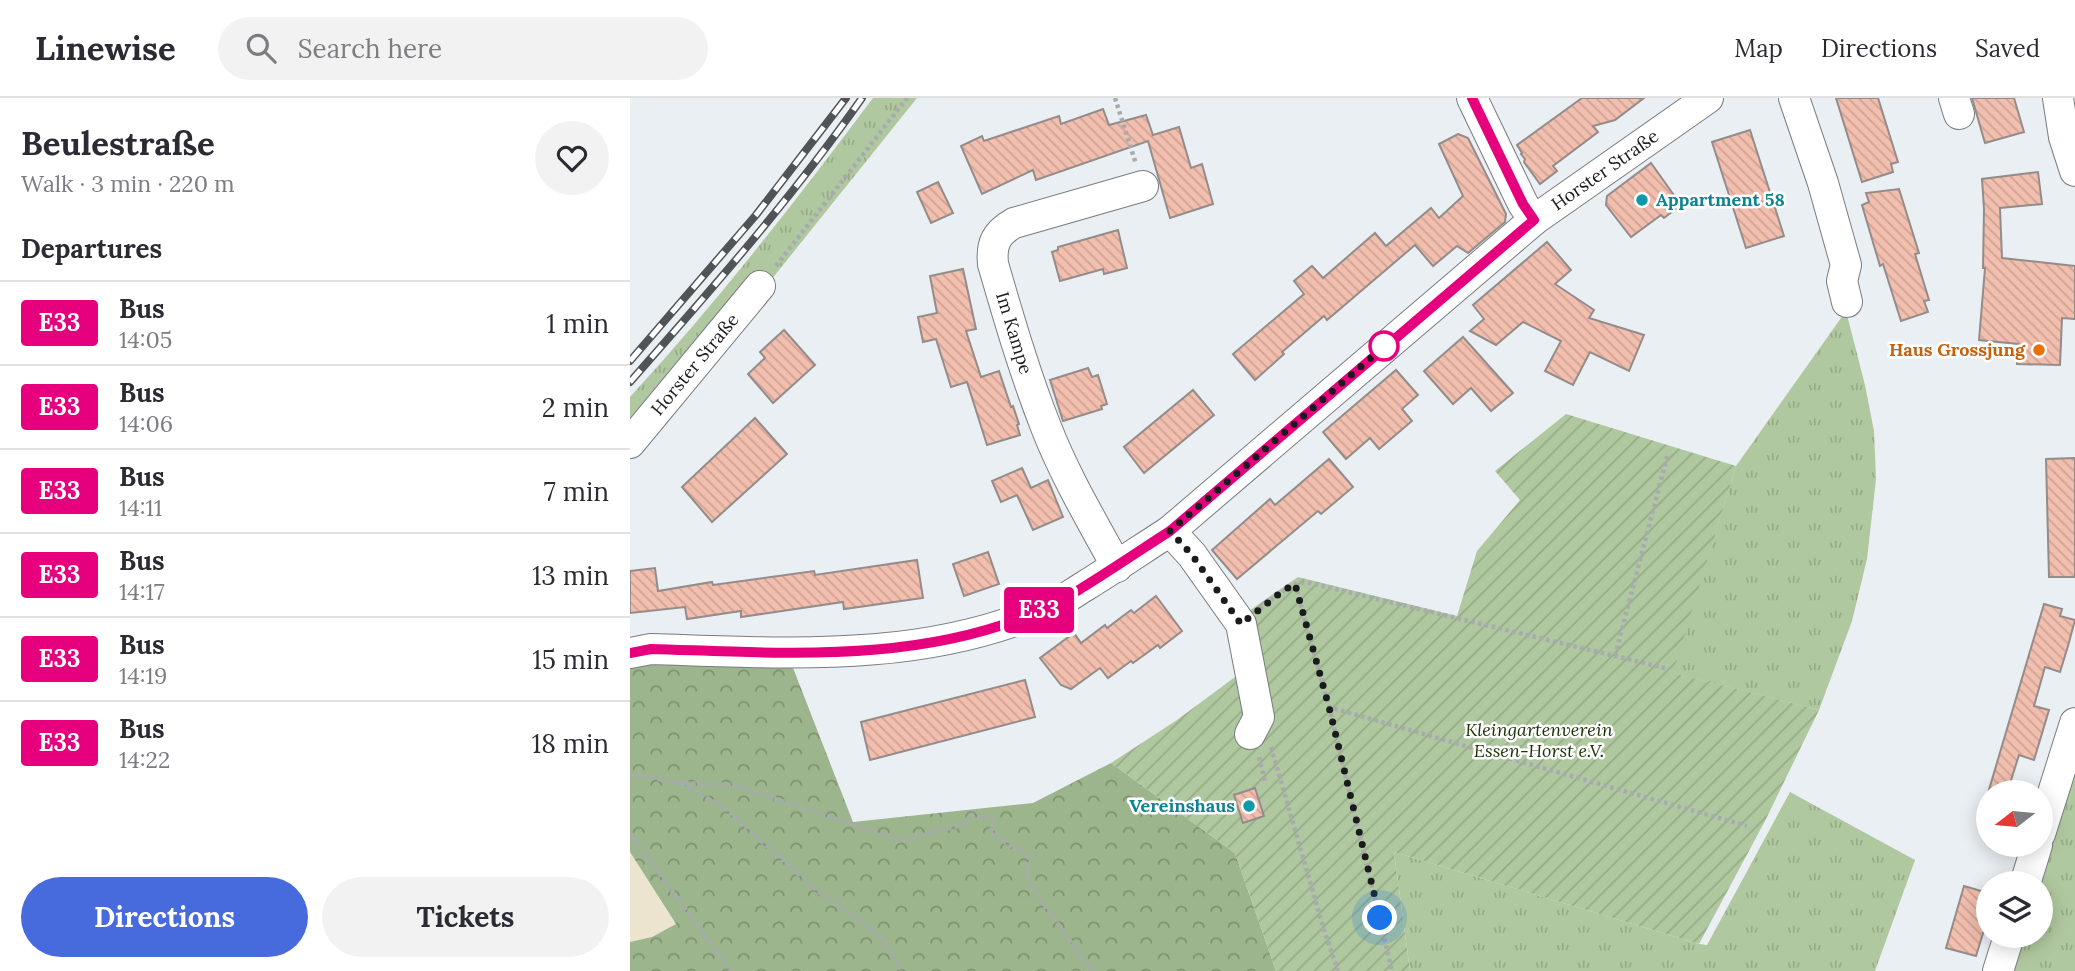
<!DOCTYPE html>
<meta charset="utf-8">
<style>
:root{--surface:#fff;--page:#f2f2f3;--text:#2b2b33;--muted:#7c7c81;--line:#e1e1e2;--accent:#476add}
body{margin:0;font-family:Lora,serif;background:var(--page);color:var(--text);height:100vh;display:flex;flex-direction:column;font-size:26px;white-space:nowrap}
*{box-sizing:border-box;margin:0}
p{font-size:23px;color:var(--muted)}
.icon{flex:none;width:38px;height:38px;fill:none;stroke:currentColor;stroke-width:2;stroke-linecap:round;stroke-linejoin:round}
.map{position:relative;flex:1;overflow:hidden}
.panel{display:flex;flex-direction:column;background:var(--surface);width:630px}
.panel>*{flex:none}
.badge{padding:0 14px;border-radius:5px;font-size:24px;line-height:46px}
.needle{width:46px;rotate:254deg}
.buttons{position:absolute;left:1346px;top:682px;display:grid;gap:14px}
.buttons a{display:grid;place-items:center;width:77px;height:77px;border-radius:50%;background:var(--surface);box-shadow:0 4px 18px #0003;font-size:35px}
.you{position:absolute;width:35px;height:35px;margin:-18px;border:5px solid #fff;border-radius:50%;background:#1a73e8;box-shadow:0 0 0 10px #1a73e833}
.map>.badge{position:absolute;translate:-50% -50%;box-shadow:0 0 0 4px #fff}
h2{padding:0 21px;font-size:26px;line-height:63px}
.round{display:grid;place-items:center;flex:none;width:74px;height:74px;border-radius:37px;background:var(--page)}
.summary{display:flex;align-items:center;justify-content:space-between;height:119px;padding:0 21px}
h1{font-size:33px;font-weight:700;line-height:52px}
.primary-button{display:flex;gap:14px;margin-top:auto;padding:14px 21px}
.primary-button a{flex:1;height:80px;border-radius:42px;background:var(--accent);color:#fff;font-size:28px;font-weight:700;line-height:80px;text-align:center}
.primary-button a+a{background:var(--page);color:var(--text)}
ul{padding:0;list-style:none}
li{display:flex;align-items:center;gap:21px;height:84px;padding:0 21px;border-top:2px solid var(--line)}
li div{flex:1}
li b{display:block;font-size:26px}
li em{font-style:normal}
li .badge{min-width:77px;font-weight:700;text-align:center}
header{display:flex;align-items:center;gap:42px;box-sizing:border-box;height:98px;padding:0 35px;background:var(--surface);border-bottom:2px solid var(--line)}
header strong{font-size:33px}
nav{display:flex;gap:38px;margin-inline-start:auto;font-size:24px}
.search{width:490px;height:63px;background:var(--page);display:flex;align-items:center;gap:18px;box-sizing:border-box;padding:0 24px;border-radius:38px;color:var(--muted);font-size:26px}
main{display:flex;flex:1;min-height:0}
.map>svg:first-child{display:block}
</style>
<header>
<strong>Linewise</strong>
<div class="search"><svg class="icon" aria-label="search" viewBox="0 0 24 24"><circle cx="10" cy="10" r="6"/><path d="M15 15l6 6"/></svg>Search here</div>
<nav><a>Map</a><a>Directions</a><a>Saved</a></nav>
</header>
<main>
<section class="panel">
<div class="summary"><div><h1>Beulestraße</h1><p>Walk · 3 min · 220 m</p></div><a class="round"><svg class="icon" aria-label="heart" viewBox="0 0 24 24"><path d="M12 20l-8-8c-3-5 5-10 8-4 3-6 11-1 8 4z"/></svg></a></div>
<h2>Departures</h2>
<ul>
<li><span class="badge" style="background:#e6007e;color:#fff">E33</span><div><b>Bus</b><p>14:05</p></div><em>1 min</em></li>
<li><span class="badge" style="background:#e6007e;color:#fff">E33</span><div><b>Bus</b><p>14:06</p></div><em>2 min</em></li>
<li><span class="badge" style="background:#e6007e;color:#fff">E33</span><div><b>Bus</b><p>14:11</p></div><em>7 min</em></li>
<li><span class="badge" style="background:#e6007e;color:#fff">E33</span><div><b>Bus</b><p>14:17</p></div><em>13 min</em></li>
<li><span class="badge" style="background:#e6007e;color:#fff">E33</span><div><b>Bus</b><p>14:19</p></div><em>15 min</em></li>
<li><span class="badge" style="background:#e6007e;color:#fff">E33</span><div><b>Bus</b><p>14:22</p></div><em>18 min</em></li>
</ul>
<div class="primary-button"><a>Directions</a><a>Tickets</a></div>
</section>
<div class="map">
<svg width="1445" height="873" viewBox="0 0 1445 873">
<defs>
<pattern id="grass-tufts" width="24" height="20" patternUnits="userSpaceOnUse" patternTransform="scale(1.75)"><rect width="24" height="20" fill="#b0c89f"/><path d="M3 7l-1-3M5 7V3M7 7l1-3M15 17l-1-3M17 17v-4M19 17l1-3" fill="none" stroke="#97ab88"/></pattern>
<pattern id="forest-crowns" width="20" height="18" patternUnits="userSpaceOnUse" patternTransform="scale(1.75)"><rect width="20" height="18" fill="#9db58c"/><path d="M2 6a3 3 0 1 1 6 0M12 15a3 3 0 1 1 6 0" fill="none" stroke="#7f9272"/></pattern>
<pattern id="garden-furrows" width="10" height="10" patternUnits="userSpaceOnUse" patternTransform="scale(1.75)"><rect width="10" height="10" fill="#b0c89f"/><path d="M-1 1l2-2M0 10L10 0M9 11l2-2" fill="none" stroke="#97ab88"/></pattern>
<pattern id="building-back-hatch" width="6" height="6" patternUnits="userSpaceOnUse" patternTransform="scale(1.75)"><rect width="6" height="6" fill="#f2beae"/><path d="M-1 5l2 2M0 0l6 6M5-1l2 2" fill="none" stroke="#cfa395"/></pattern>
</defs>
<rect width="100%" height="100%" fill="#eaeff3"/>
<path fill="#ece4ce" d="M0 754 46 827 22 839 0 844Z"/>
<g fill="url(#grass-tufts)">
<path d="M243 0H287L137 187 0 343V299C87 204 166 103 243 0Z"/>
<path d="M1216 213 1235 287 1244 333 1246 381 1237 461 1222 523 1189 612 1042 575 1106 368Z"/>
<path d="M1445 647V873H1375L1386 838H1410V786Z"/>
<path d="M1160 694 1285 762 1245 873H780L764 754 1069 846 1077 847Z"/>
</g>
<path fill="url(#forest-crowns)" d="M0 556 158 557 223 724 403 705 481 665 605 755 646 873H0V844L22 839 46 826 0 754Z"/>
<path fill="url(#garden-furrows)" d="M936 316 1106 368 1043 575 1189 612 1135 723 1069 846 764 754 780 873H646L605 755 481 665 547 622 609 576 600 526 668 479 827 518 847 453 890 402 865 373Z"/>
<g fill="url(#building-back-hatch)" stroke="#938c8a" stroke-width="2">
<path d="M952 0H1014L985 22 963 28 968 34 923 68 927 73 910 86 894 64 895 61 891 56 892 55 887 47Z"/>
<path d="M1206 0H1248L1268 64 1261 66 1263 74 1232 84Z"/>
<path d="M1342 0H1384L1394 34 1355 45Z"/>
<path d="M473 11 479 27 516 17 523 37 549 29 561 70 572 66 583 106 540 120 518 43 406 82 403 72 352 96 331 48 352 38 354 43 429 18 431 26Z"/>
<path d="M1120 32 1154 138 1116 150 1082 44Z"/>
<path d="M828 36 838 40 876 116 875 124 838 155 827 148 803 168 785 147 697 222 694 218 652 254 654 256 625 282 603 256 674 196 664 183 682 168 693 180 745 135 756 148 801 110 809 120 833 98 809 46Z"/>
<path d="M1021 65 1051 107 1034 120 1031 117 1001 139 976 107 977 98Z"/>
<path d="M1408 74 1412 106 1370 110 1372 160 1445 168V221L1432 220 1430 267 1387 266 1388 246 1349 242 1355 170H1353L1354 111 1352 81Z"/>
<path d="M308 84 323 115 301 125 287 94Z"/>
<path d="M1269 91 1289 155 1285 156 1299 202 1294 203 1298 214 1271 223 1253 166 1250 168 1232 107 1239 104 1236 95Z"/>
<path d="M488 132 497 170 474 176 473 171 430 183 422 154 428 152V149Z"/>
<path d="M917 144 941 172 925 186 964 212 959 220 1014 237 999 273 960 254 943 287 915 273 931 243 893 224 866 247 840 233 854 221 843 207Z"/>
<path d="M333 171 346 231 336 233 351 279 369 273 381 309 383 308 389 326 387 327 390 337 357 347 337 284 321 289 306 241 293 244 288 219 307 215 300 178Z"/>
<path d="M154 232 185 267 143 305 118 276 135 260 130 254Z"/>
<path d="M833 239 883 295 861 313 841 290 823 306 794 273Z"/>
<path d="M458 270 462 279 468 277 477 306 471 308 472 311 433 323 420 282Z"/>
<path d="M766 272 788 297 772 311 782 323 749 351 740 340 716 361 693 334Z"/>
<path d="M563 292 584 317 514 375 494 349Z"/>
<path d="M125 320 157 356 82 424 52 389Z"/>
<path d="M1445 360V479H1419L1416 361Z"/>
<path d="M699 361 723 389 691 416 688 413 607 481 582 452 640 401 645 407Z"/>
<path d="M392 370 401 390 418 382 433 419 403 432 387 397 371 404 362 383Z"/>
<path d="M358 454 369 486 334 498 323 466Z"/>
<path d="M287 462 293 500 214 511 213 504 111 519V513L57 521 55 509 0 515V473L25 470 28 493 82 484 83 487 184 473 185 477Z"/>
<path d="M526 498 552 533 530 550 528 547 503 565 501 563 478 580 470 570 441 591 431 587 410 560 444 535 451 545 475 527 477 530 501 512 504 515Z"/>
<path d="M1414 506 1432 511 1430 518 1445 522 1438 548 1430 574 1415 569 1404 608 1419 612 1404 662 1389 657 1377 695H1358Z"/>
<path d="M395 582 405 619 240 662 231 624Z"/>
<path d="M625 690 634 718 613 725 604 697Z"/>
<path d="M1334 788 1358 795V819L1346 858 1316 850Z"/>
</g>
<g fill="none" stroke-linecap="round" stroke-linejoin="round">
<g stroke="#787c80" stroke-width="32">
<g id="minor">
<path d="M842 0 893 106 904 122"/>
<path d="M1164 0 1193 85 1216 167 1212 183 1217 204"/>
<path d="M1324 0 1329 16"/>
<path d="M1428 0 1434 39 1445 73"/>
<path id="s1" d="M0 345 130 188"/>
<path d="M540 433 562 457 611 526 629 619 620 636"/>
<path d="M487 469C462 423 435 378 416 329 395 276 379 221 363 166 361 146 366 135 384 125L513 88"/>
<path id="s2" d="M0 555 21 551C157 555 297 566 424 507 435 501 445 494 455 488 484 470 512 451 540 433L904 122 1078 0"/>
<path d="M1410 736 1445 625"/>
<path d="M1395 786 1407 747"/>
<path d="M1368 873 1379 838"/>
</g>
</g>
<g stroke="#a7abae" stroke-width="4.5" stroke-dasharray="3.5 3.5" stroke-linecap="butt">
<path d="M485 0 506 66"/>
<path d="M146 168 277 0"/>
<path d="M665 486 699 609 1117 728"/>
<path d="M630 511C645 499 657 487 676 484L1035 570"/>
<path d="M985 558 1038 355"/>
<path d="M699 609 762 873"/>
<path d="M641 649 694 832 708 873"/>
<path d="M629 659 635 683"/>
<path d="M0 676 51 685 103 687 270 742 336 726 341 717 366 722 360 735 398 758V784L454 863 467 873"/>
<path d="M52 685 93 709 189 794 252 839 272 873"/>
<path d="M0 736 101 873"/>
</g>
<use href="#minor" stroke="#fff" stroke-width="30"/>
<g stroke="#515456" stroke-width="8">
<g id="rail">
<path d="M0 263 126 117 216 0"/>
<path d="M0 284C81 192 162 100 232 0"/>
</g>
</g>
<use href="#rail" stroke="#fff" stroke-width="5" stroke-dasharray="16" stroke-linecap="butt"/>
</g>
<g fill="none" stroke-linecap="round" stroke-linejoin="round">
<g stroke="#fff" stroke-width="16">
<path id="line" d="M0 555 21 551C158 555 297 567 423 507 435 501 445 494 455 488 484 470 512 451 540 433L904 122 893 106 842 0"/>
</g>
<use href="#line" stroke="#e6007e" stroke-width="10"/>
<path stroke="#191b1c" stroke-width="7" stroke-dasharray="0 12.6" d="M750 820 699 609 665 486 654 492 611 526 562 457 540 433 756 247 754 248"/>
</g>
<g fill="#0f9aa8" stroke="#fff" stroke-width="2.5">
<circle cx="1012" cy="102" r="7"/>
<circle cx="619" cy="708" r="7"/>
</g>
<circle fill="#fff" stroke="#e6007e" stroke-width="3.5" cx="754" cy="248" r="14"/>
<circle fill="#e8710a" stroke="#fff" stroke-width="2.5" cx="1409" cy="252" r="7"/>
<g text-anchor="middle" stroke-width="5" stroke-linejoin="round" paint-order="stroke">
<g font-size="18" fill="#191b1c" stroke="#fff">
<text dy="6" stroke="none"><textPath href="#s2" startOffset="1134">Horster Straße</textPath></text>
<text transform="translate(384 235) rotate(73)" y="6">Im Kampe</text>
<text dy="6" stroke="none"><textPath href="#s1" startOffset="102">Horster Straße</textPath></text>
</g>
<g font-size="18" font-weight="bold" fill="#0d838f" stroke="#fff" text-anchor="start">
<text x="1026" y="108">Appartment 58</text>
<text x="605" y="714" text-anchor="end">Vereinshaus</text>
</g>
<g font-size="18" font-weight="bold" fill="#c56008" stroke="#fff" text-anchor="end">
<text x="1395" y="258">Haus Grossjung</text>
</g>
<g font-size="18" font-style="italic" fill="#1c3305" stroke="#fff">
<text x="909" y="638">Kleingartenverein<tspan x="909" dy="21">Essen-Horst e.V.</tspan></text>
</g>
</g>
</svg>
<div class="buttons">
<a><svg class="needle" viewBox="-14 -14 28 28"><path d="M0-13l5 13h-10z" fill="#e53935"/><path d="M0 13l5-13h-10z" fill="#7c7c81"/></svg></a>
<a><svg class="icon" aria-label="layers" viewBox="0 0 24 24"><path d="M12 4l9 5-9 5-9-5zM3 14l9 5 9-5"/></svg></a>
</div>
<div class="you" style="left:750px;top:820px"></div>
<b class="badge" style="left:409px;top:512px;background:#e6007e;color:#fff">E33</b>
</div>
</main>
